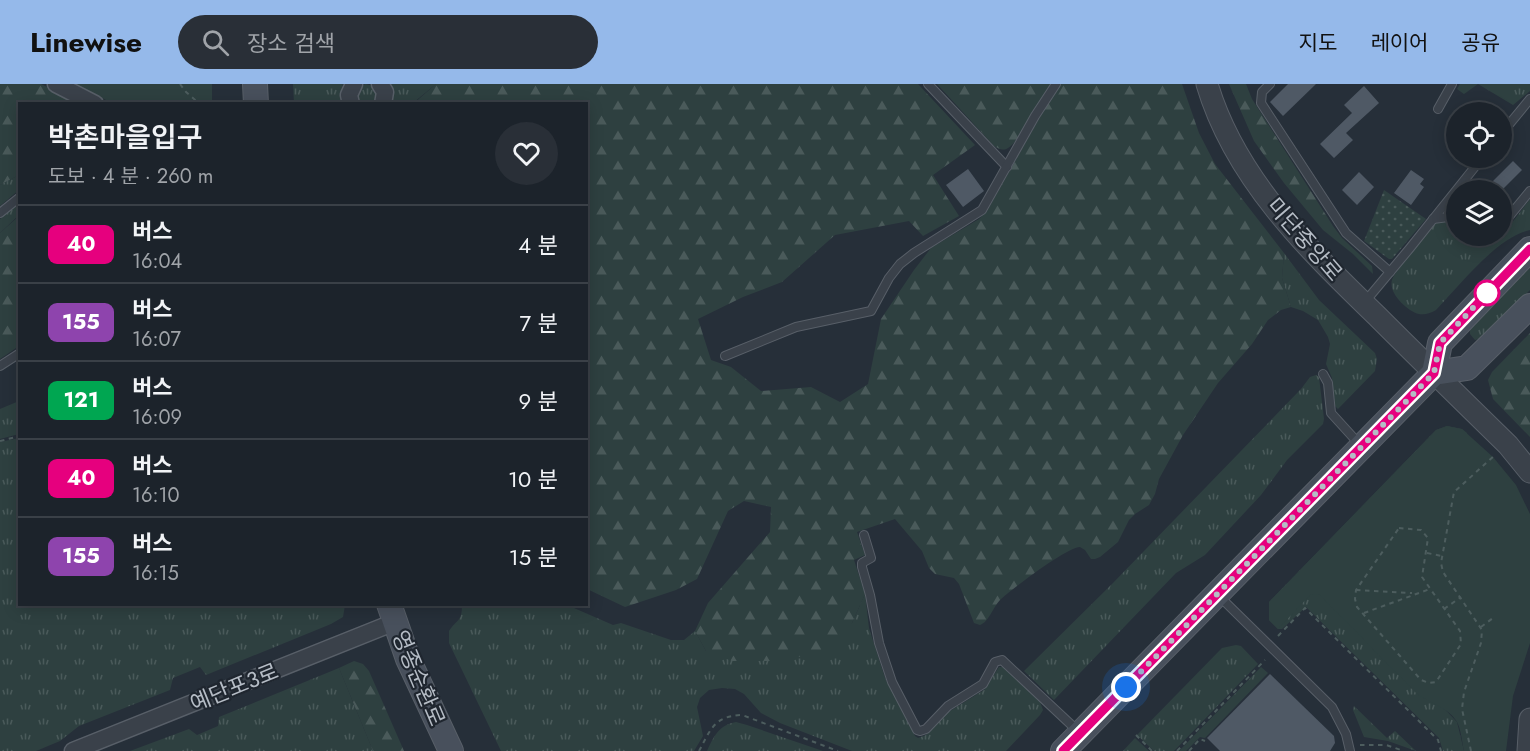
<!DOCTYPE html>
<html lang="ko">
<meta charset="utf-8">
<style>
:root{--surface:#1c232b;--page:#292f37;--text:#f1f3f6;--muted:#a0a4a9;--line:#3a4047;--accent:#95b9ea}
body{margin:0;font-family:Jost,"Noto Sans KR",sans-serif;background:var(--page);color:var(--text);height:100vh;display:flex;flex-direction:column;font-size:22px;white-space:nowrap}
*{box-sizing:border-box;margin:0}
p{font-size:20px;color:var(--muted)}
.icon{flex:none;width:33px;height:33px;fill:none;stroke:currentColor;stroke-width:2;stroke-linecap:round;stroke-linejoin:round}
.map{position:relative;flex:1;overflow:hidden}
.side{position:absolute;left:18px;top:18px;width:570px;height:504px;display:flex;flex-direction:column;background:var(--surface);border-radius:0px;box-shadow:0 3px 15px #0003,0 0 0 2px var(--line)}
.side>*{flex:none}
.badge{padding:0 12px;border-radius:9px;font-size:21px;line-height:39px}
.tools{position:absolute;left:1446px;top:18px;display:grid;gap:12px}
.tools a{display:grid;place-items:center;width:66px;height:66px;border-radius:50%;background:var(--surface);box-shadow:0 3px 15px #0003,0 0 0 2px var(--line);font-size:30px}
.you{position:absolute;width:30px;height:30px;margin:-15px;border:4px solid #fff;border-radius:50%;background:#1a73e8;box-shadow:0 0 0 9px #1a73e833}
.map>.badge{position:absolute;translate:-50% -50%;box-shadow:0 0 0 3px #fff}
.round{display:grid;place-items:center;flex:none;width:63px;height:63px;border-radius:32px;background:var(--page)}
.overview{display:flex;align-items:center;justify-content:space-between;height:102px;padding:0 30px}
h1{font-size:28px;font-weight:600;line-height:45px}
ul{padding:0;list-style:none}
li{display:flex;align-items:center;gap:18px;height:78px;padding:0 30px;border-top:2px solid var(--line)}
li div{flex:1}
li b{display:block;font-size:22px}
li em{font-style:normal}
li .badge{min-width:66px;font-weight:700;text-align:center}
header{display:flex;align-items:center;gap:36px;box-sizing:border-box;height:84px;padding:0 30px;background:var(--accent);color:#111}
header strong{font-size:28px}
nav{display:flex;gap:33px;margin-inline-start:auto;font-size:21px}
.search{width:420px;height:54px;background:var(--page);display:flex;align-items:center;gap:15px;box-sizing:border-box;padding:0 21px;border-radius:33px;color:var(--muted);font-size:22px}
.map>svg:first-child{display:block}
</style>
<header>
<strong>Linewise</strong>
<div class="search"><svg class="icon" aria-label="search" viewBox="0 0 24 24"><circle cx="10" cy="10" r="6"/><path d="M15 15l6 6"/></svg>장소 검색</div>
<nav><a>지도</a><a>레이어</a><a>공유</a></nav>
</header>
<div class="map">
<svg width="1530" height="667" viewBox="0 0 1530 667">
<defs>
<pattern id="grass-tufts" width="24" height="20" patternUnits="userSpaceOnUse" patternTransform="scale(1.5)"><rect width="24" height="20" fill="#2e4040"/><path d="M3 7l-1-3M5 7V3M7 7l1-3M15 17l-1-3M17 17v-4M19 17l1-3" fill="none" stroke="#4a5a5a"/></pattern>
<pattern id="forest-firs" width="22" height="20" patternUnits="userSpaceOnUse" patternTransform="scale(1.5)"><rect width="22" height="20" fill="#2e4040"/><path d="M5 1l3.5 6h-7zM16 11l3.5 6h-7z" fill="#4a5a5a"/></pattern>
<pattern id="garden-dots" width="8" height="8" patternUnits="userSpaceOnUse" patternTransform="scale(1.5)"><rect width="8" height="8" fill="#2e4040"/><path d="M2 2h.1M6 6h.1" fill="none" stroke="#4a5a5a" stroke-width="1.8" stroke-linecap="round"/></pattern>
</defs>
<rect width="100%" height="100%" fill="#262f39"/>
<g fill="url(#grass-tufts)">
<path d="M293 0H343L340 10 341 19H294Z"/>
<path d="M365 0C372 1 375 3 379 9L377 19H358L356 8Z"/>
<path d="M391 0H436L413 19 389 20Z"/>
<path d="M1460 0H1530V7L1513 21 1478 0 1464 10 1457 5Z"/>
<path d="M19 91V106L0 122V101Z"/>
<path d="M1530 115V146C1496 154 1461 200 1436 226 1431 229 1425 231 1419 230 1407 227 1388 209 1392 196 1393 190 1428 147 1434 141 1440 136 1449 136 1456 137V152H1474L1483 157 1495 155 1502 152Z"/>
<path d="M19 118V131L0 149V135Z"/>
<path d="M1284 169 1319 216 1375 269 1377 275 1375 287 1338 325 1335 322 1332 294 1326 280 1330 260 1328 253 1318 236 1303 227 1291 223 1282 194Z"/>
<path d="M1530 175V206L1482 254 1475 256 1470 250V246L1527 186Z"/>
<path d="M1316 291 1319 293 1324 335 1323 340 1287 376 1261 411 1205 471 1176 489 1054 616 1024 587 1113 499 1301 305 1310 293Z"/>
<path d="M19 317V350L0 355V325Z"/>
<path d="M1447 342 1462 345 1467 349 1432 612 1457 638 1464 667H1443L1439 654 1306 523 1282 545H1278L1269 536V518L1436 346Z"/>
<path d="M19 354 20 520 345 521 343 533 331 540 206 591 200 583 173 594 170 606 79 642 60 657 36 667H0V358Z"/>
<path d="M865 510 869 544 885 594 915 652 918 654 926 651 945 630 984 606 999 583H1003L1040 618 1043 626 1040 631 1006 667H852L780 639 761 629 744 610 735 605 722 604 709 606 700 614 697 623 703 652 694 667H501L449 559V547C457 535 462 538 462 521H567L613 541 621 539 671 556H684L695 547 706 567 852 539Z"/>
<path d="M1236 561 1241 562 1258 580 1174 667H1154L1137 651 1222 564Z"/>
<path d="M1261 583 1268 589 1205 654 1200 653 1186 667H1179Z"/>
<path d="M339 584 373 667H130L189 645 197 651 218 642 219 633Z"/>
<path d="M1354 622 1387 654 1395 647 1416 667 1388 657 1364 653 1353 626Z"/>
<path d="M736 638 747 641 823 667H707C714 652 719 641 736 638Z"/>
<path d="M1135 654 1149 667H1123Z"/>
</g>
<g fill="url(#forest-firs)">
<path d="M0 0H41L79 19 20 20 19 91 0 101Z"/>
<path d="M436 0H918L975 61 933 91 959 132 923 152 909 137 835 151 782 198 743 213 698 235 711 276 731 283 761 307 811 303 840 318 868 300 881 235 914 186 931 164 979 135 987 127 1049 17 1061 0H1182L1199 49 1215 80 1284 169 1282 194 1291 223 1281 226 1268 236 1252 260 1218 299 1183 351 1159 395 1155 410 1149 421 1135 430 1129 436 1118 458 1100 473 1095 475H1091L1085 466 1080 463C1067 463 1012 505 1000 516 993 523 989 538 980 541L974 539 959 500 954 494 935 490 929 484 922 467 895 435 857 448 865 471 854 476 865 510 852 539 823 567 782 577H732L706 567 695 547 708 519 770 448 771 423 744 417 728 427 697 495 676 506 625 523 587 505 586 20H413Z"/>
<path d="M937 0H1051C1042 13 1019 59 1008 64 1003 67 999 65 994 62Z"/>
<path d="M1229 0H1246L1252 15 1333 142 1342 154 1372 182 1373 190 1353 170 1323 146 1284 99 1254 57Z"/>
<path d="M19 132V262L0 275V149Z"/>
<path d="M1530 249V353L1493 315 1488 296 1492 288Z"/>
<path d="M354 577 363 580 369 587 404 667H373L339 584Z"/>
</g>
<g fill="#2e4040">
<path d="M73 0H212V19H112Z"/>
<path d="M1447 342 1462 345 1493 373 1516 401 1530 430V559L1513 612 1506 667H1464C1462 658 1461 645 1457 638 1448 623 1429 619 1416 609L1320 511 1311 510 1278 545 1269 536V518L1436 346Z"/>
</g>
<path fill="url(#garden-dots)" d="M1384 106 1426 135 1392 175H1389L1364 157Z"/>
<g fill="#4f5965">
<path d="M1288 0H1316L1283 32 1270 18Z"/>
<path d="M1364 2 1379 19 1346 49 1353 56 1334 74 1320 60 1352 29 1344 21Z"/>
<path d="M1513 77 1522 86 1502 106H1484Z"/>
<path d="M968 85 984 107 963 123 946 101Z"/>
<path d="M1411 86 1424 95 1420 100 1424 103 1411 121 1394 109Z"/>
<path d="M1359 88 1374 103 1357 121 1342 106Z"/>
<path d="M1270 590 1334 652 1335 659 1330 667H1220L1207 654Z"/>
</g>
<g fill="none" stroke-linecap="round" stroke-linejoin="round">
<g stroke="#585f68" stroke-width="10">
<g id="service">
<path d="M928 0 1007 83"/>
<path d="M1270 0 1262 8 1261 19 1346 149 1390 188"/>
<path d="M1438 25 1452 0"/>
<path d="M1502 49 1530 15"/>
<path d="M0 129 20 113"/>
<path d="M1433 135 1456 132"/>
<path d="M1502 141 1530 107"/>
<path d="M1484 152H1488"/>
<path d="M1364 219 1410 164 1482 74"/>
<path d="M725 272 796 243 871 227 889 194 900 180 914 169 982 126 1035 32 1056 0"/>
<path d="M0 282 20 269"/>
<path d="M1323 290 1328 299 1331 329 1361 362"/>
<path d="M864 451 871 474 862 479V483L870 511 879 559 892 598 917 646 920 647 926 645 948 622 983 600 995 578 1002 576 1080 649"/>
<path d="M1219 512 1332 623 1346 650 1350 667"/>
</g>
</g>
<g stroke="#585f68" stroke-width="19">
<g id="minor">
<path d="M56 0 95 20"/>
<path d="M380 0 385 8 383 20"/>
<path d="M351 20 349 11 354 0"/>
<path d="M73 667 395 538"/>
</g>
</g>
<g stroke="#585f68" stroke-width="23">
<g id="tertiary">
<path d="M1207 0C1235 95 1309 166 1378 233 1421 276 1465 319 1508 361L1530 388"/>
<path d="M1528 667 1530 635"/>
</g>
</g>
<g stroke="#585f68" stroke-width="26">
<g id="secondary">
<path d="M255 0 256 20"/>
<path d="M1434 289 1467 284 1530 222"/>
<path d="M389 520 408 575 451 667"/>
<path d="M1063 667 1434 289 1440 259 1530 165"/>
</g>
</g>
<g stroke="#4d5d5e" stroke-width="2" stroke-dasharray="4.5 4.5" stroke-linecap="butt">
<path d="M180 0 186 8 200 20"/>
<path d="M0 357 20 352"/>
<path d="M1399 444 1421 446 1428 454 1422 493 1460 547 1461 560 1436 598 1429 599 1421 596 1357 523 1355 515 1356 506Z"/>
<path d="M1427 469 1442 472"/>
<path d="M1356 506 1412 509"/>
<path d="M1444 525 1461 513"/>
<path d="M1364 529 1430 505"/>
<path d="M1481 543 1493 534"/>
<path d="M1278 552 1305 524 1438 656 1441 667"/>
<path d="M1136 651 1152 667"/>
<path d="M1360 661H1386L1404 667"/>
<path d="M699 667C711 645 714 632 742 631L838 667"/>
<path d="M1177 667 1265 576"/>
<path d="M1189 667 1200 655 1205 657"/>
<path d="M1471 667 1462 625 1464 608 1481 559 1482 546 1443 488 1441 479 1454 408 1494 372"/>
</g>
<use href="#service" stroke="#3a414a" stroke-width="8"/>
<use href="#minor" stroke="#3a414a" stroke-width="16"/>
<use href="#tertiary" stroke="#3a414a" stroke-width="21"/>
<use href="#secondary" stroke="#48505c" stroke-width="24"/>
</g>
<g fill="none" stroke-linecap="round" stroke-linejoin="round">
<g stroke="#fff" stroke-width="14">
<path id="line" d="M1063 667 1434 289 1440 259 1530 165"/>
</g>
<use href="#line" stroke="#e6007e" stroke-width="9"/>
<path stroke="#b5bcc5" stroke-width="6" stroke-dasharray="0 10.8" d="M1126 603 1434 289 1440 259 1487 209"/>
</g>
<circle fill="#fff" stroke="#e6007e" stroke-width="3" cx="1487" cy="209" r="12"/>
<g text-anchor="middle" stroke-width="4.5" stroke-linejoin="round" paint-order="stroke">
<g font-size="22" fill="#b5bcc5" stroke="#1f262f">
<text transform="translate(1305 155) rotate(49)" y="8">미단중앙로</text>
<text transform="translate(419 594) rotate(67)" y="8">영종순환로</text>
<text transform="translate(234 603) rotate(-22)" y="8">예단포3로</text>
</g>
</g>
</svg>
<div class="tools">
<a><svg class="icon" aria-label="locate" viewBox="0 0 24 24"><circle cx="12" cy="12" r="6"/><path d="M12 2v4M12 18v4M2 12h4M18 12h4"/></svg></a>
<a><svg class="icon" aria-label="layers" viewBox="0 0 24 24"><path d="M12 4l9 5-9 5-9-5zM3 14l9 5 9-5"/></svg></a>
</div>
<div class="you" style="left:1126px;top:603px"></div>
<section class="side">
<div class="overview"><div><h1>박촌마을입구</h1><p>도보 · 4 분 · 260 m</p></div><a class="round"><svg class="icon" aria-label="heart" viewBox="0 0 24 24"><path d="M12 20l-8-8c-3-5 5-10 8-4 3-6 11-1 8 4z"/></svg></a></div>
<ul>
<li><span class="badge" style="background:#e6007e;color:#fff">40</span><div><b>버스</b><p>16:04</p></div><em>4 분</em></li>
<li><span class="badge" style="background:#8e44ad;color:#fff">155</span><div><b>버스</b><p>16:07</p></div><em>7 분</em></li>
<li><span class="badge" style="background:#00a651;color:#fff">121</span><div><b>버스</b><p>16:09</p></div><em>9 분</em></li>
<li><span class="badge" style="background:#e6007e;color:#fff">40</span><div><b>버스</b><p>16:10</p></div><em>10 분</em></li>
<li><span class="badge" style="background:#8e44ad;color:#fff">155</span><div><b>버스</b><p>16:15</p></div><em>15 분</em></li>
</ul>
</section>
</div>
